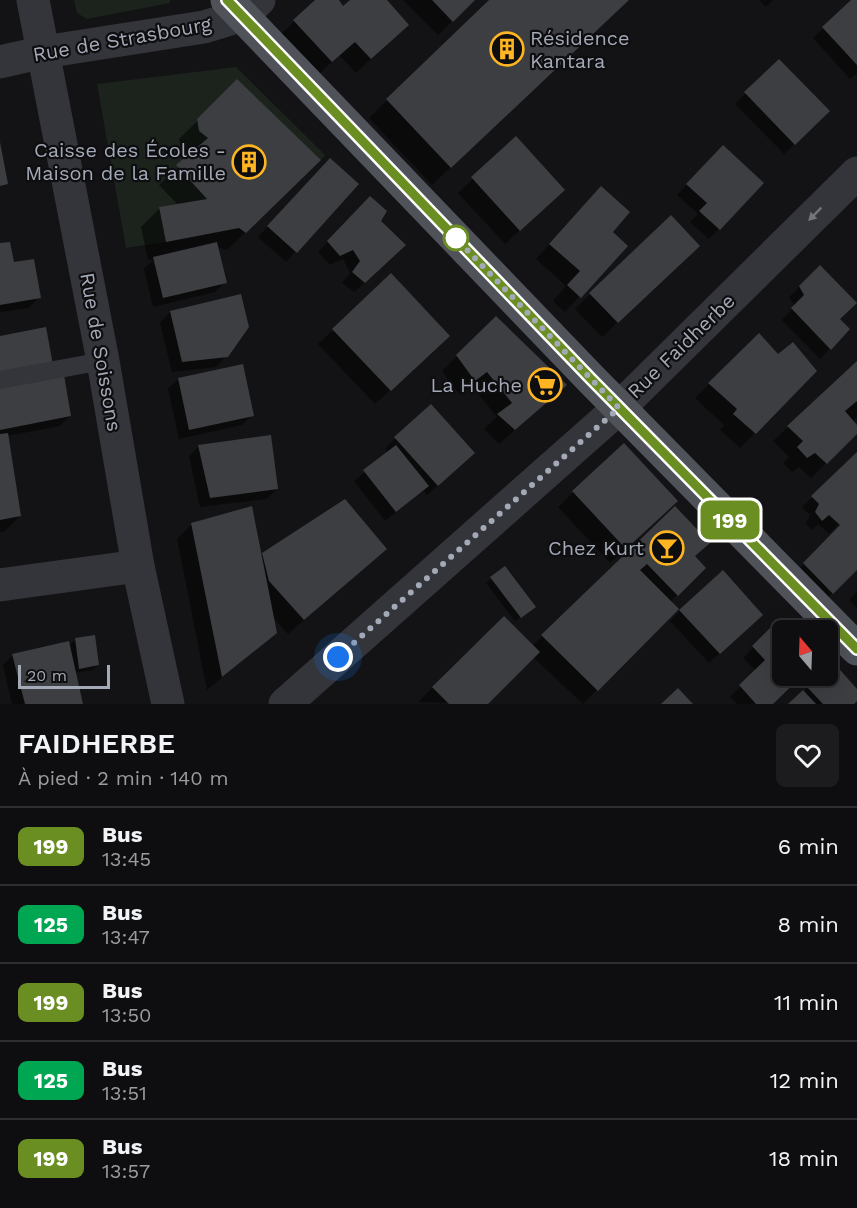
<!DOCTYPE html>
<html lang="fr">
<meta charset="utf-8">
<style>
:root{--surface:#0e0e10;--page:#1c1c1e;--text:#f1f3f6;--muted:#9b9c9f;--line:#2e2e30}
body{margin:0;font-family:"Work Sans",sans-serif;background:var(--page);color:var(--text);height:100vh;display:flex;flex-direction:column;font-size:22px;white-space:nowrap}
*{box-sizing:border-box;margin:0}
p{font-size:20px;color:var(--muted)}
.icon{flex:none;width:33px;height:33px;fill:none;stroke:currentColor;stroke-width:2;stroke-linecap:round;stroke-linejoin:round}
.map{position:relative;height:704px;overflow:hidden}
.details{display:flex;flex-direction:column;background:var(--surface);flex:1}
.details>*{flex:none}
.badge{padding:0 12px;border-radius:9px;font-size:21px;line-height:39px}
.needle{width:39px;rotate:341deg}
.buttons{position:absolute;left:772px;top:620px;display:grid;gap:12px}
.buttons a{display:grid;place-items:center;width:66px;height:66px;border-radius:9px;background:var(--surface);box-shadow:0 6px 24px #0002,0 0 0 2px var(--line);font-size:30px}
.scale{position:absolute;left:18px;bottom:15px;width:92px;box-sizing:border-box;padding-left:6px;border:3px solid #a3a9b6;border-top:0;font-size:16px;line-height:21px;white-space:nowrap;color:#a3a9b6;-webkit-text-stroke:4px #0e0e10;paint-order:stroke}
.you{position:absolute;width:30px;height:30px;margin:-15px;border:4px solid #fff;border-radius:50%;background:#1a73e8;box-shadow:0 0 0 9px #1a73e833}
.map>.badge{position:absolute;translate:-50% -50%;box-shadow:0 0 0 3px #fff}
.round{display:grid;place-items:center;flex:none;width:63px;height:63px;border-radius:9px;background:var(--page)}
.headline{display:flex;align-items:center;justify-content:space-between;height:102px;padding:0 18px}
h1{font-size:28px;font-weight:600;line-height:45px}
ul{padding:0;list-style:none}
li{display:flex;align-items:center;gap:18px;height:78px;padding:0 18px;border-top:2px solid var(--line)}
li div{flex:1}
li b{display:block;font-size:22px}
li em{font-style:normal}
li .badge{min-width:66px;font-weight:700;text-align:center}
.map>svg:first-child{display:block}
</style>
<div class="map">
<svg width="857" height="704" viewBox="0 0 857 704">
<rect width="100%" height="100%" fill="#131315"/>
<g fill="#1b231c">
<path d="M74 0H170V3L87 19 77 13Z"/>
<path d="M236 67 325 155 321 160 237 80 197 119 199 131 208 138 177 165 207 199 159 207 166 242 126 248 97 84Z"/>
</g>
<g fill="#0007">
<path d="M317 0H337L343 8 352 0H384L407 25 356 73 339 55 317 76 280 35Z"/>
<path d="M403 0H474L438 35Z"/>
<path d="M491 0H628L432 185 369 118Z"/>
<path d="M759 0H773L766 7Z"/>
<path d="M854 0H857V73L850 79 813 38Z"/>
<path d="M779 61 828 111 784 154 735 104Z"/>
<path d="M237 82 319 160 227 250 217 247 225 282 215 292 153 307 144 269 154 259 148 260 141 227 160 208 178 205 159 185 190 156 181 149 179 139Z"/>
<path d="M516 138 548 204 505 244 458 193Z"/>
<path d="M723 147 762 184 709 239 690 222 698 214 677 195Z"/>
<path d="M320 170 357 184 286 262 258 237Z"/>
<path d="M370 198 394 255 354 292 342 283 350 273 343 259 330 265 318 252Z"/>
<path d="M587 203 626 246 565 312 553 301 566 286 536 259Z"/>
<path d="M671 218 683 260 602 337 575 309Z"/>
<path d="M0 245 39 297 29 308 0 312Z"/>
<path d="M820 267 838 320 848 329 820 359 782 320 795 306 789 297Z"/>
<path d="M240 296 226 356 216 367 172 372 160 323 170 312Z"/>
<path d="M496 318 565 385 499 444 484 429 497 417 472 386 460 395 442 371Z"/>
<path d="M333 330 433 350 375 404 318 344Z"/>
<path d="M759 335 778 356 815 371 740 448 720 430 724 425 695 398Z"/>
<path d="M857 363V417L852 422 857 432 811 478 799 467 792 472 783 463 789 457 773 441Z"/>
<path d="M178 379 252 415 242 425 179 439 168 389Z"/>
<path d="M0 388 70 416 60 426 7 436 20 516 5 531 0 532Z"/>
<path d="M431 406 463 463 427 495 423 490 385 521 354 481 388 452 385 448Z"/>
<path d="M624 445 661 516 610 563 558 507Z"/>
<path d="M199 446 277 489 267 499 200 507 189 456Z"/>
<path d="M857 454V506L829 534 818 524 811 530 806 523 810 515 802 507Z"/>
<path d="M344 501 385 549 288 634 271 615 275 633 207 690 177 539 192 524 260 556Z"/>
<path d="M857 511V569L814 611 786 582Z"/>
<path d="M626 554 704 568 670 602 676 609 583 704 533 657 486 704 418 702 504 618 532 646Z"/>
<path d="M505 568 529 611 515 621 486 583Z"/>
<path d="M857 591V608L849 600Z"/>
<path d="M680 611 751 625 709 663 670 621Z"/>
<path d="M773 627 783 637V675H801L771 704H737L730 697 756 671 743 658Z"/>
<path d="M76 639 98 665 93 670 74 673 81 704H12L3 665 13 655 68 647Z"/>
<path d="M828 668 857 691V699L852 704H790L821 675H828Z"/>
</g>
<g fill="#3c3e42">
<path d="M315 0H339L343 6 350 0H387L409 25 371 59 355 42 332 62 293 20Z"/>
<path d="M432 0H475L453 22Z"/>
<path d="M489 0H629L451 168 386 99Z"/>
<path d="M851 0H857V65L822 27Z"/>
<path d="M779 59 830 111 795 145 744 92Z"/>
<path d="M237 79 321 160 246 233 239 228 166 242 159 207 207 199 176 165 208 138 199 131 197 119Z"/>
<path d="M516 136 565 190 520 231 471 177Z"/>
<path d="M0 142 8 184 0 186Z"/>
<path d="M723 145 764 183 720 230 699 211 707 203 686 184Z"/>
<path d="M330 158 359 184 297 253 267 226Z"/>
<path d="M601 186 630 212 613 232 628 246 581 298 567 285 580 271 549 244Z"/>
<path d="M370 196 387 211 381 221 406 245 365 283 352 272 360 261 353 250 340 256 327 241Z"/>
<path d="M671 215 700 246 618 323 589 293Z"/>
<path d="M10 242 14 262 34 259 41 298 0 305V243Z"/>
<path d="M217 242 227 283 163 298 153 257Z"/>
<path d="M820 265 857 303 840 319 850 329 831 350 791 308 804 295 799 286Z"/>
<path d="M391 273 450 336 391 391 332 329Z"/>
<path d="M241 294 249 327 228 357 182 362 170 311Z"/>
<path d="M496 316 567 385 515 430 497 414 512 403 487 372 475 381 456 355Z"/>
<path d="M46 327 53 365 0 375V336Z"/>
<path d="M759 333 778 354 793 342 817 371 756 434 733 414 737 409 708 383Z"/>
<path d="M857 361V401L845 411 857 425V434L827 464 815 453 807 458 797 447 803 441 787 426Z"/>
<path d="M243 364 254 416 189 430 178 378Z"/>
<path d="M64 375 71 416 0 430V387Z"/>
<path d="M431 404 475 453 438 486 394 437Z"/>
<path d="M8 433 21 516 0 520V434Z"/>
<path d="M271 435 278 489 210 498 198 445Z"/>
<path d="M624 443 678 501 626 549 572 491Z"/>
<path d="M396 445 429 486 396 512 363 470Z"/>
<path d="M857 452V570L833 594 803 563 840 525 829 515 822 521 815 512 819 504 811 496Z"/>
<path d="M345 499 387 549 304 620 269 581 262 553Z"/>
<path d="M252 506 277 633 222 677 191 523Z"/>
<path d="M675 506 710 543 695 556 706 568 678 596 647 564 640 570 679 609 598 691 541 635Z"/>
<path d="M505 566 536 607 521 618 490 577Z"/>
<path d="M723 570 763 615 720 654 679 610Z"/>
<path d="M504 616 540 652 488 704H449L432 687Z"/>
<path d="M773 625 783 635V675H803L773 704H756L739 685 765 660 752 646Z"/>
<path d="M95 635 99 665 79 669 75 638Z"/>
<path d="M69 641 83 704H25L12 654Z"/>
<path d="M833 662 857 689V701L854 704H823L806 686 819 675H828V666Z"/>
<path d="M678 688 693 704H661Z"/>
<path d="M803 690 816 704H788Z"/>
</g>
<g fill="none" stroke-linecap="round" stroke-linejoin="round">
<path stroke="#34353a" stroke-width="18" d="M0 380 103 361"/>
<g stroke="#34353a" stroke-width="33">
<path d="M33 0 103 361 138 566 168 704"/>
<path d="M619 408 857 173"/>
<path d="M0 585 138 566"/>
</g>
<g stroke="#34353a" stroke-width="33">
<path d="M0 62 44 52 204 27 243 15 259 0"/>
<path d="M285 704 619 408"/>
</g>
<path stroke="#4f5259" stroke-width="33" d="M227 0 591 379 857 649"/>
</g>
<defs><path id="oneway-solid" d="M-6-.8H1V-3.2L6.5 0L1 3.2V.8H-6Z" transform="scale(1.5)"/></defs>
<use fill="#71757e" href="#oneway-solid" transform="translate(815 214) rotate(135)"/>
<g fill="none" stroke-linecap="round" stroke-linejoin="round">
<g stroke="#fff" stroke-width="14">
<path id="line" d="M227 0 591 379 857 649"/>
</g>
<use href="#line" stroke="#6b8e23" stroke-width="9"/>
<path stroke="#a3a9b6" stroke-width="6" stroke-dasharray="0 10.8" d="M338 657 619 408 448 230 456 238"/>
</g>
<defs>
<g id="building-ring" transform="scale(1.725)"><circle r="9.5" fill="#0e0e10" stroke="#ffb521" stroke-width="1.5"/><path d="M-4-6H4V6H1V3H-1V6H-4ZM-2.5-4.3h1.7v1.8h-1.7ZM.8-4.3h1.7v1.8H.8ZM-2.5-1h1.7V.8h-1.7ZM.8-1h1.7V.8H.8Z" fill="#ffb521"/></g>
<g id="supermarket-ring" transform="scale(1.725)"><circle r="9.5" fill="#0e0e10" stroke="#ffb521" stroke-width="1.5"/><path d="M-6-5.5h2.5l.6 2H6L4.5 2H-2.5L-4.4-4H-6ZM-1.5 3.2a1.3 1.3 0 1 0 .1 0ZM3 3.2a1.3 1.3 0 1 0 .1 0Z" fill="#ffb521"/></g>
<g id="bar-ring" transform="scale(1.725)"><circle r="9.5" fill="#0e0e10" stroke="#ffb521" stroke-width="1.5"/><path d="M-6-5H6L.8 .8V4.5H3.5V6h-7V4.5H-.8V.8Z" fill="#ffb521"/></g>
</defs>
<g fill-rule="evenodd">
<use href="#building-ring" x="507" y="49"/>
<use href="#building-ring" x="249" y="162"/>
<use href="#supermarket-ring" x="545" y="385"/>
<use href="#bar-ring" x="667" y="548"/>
</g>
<circle fill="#fff" stroke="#6b8e23" stroke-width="3" cx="456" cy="238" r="12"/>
<g text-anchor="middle" stroke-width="4.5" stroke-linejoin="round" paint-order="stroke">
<g font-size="20" fill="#a3a9b6" stroke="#0e0e10" text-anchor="end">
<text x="530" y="45" text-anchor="start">Résidence<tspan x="530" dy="23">Kantara</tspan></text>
<text x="226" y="157">Caisse des Écoles -<tspan x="226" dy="23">Maison de la Famille</tspan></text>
<text x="522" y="392">La Huche</text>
<text x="644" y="555">Chez Kurt</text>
</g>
<g font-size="20" fill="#a3a9b6" stroke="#0e0e10">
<text transform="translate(122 39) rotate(-10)" y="7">Rue de Strasbourg</text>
<text transform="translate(681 346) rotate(-44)" y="7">Rue Faidherbe</text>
<text transform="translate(101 352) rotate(80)" y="7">Rue de Soissons</text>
</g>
</g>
</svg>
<div class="buttons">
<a><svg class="needle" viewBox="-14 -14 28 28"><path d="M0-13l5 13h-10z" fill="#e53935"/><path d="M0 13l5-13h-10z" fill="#9b9c9f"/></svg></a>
</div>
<div class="scale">20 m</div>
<div class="you" style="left:338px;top:657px"></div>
<b class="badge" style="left:730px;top:520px;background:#6b8e23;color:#fff">199</b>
</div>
<section class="details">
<div class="headline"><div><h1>FAIDHERBE</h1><p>À pied · 2 min · 140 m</p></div><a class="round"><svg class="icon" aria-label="heart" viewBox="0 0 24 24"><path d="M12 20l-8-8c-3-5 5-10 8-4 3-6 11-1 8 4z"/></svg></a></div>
<ul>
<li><span class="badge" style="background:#6b8e23;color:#fff">199</span><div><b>Bus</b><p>13:45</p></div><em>6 min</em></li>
<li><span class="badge" style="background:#00a651;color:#fff">125</span><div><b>Bus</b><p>13:47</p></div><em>8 min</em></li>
<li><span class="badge" style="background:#6b8e23;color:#fff">199</span><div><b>Bus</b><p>13:50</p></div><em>11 min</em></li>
<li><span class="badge" style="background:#00a651;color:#fff">125</span><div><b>Bus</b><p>13:51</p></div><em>12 min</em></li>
<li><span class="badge" style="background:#6b8e23;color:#fff">199</span><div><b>Bus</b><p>13:57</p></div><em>18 min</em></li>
</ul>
</section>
